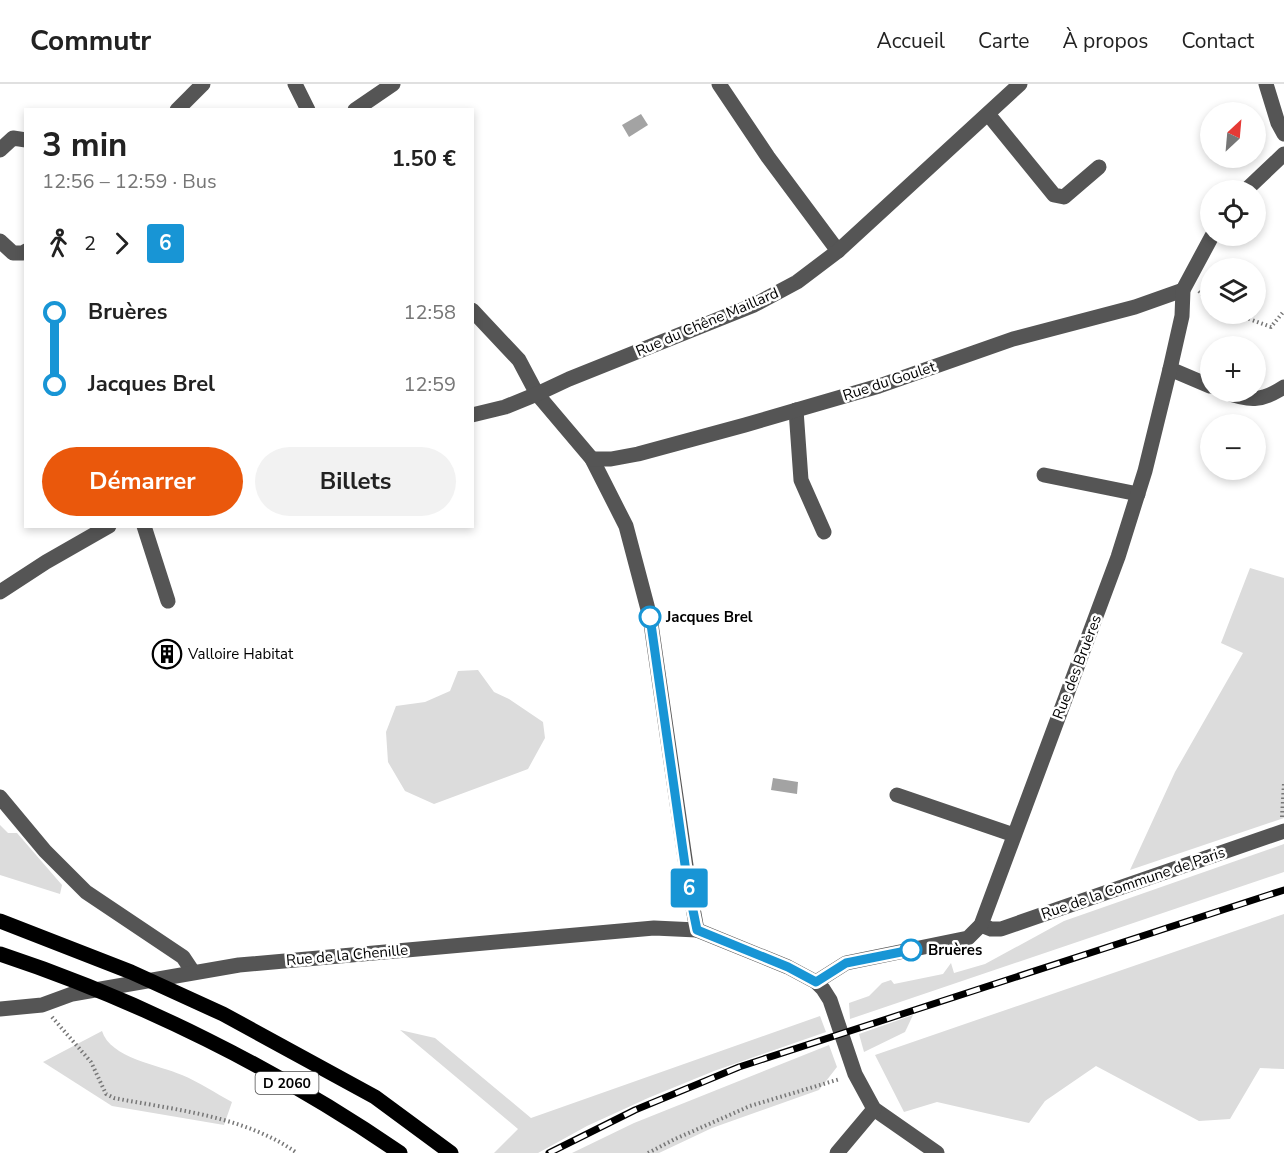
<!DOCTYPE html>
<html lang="fr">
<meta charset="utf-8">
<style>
:root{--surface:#fff;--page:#f2f2f2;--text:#222;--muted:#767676;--line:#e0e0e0;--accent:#ea580c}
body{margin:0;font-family:"Nunito Sans",sans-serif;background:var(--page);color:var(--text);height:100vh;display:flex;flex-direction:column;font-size:22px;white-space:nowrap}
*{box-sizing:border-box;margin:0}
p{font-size:20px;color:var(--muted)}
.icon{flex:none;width:33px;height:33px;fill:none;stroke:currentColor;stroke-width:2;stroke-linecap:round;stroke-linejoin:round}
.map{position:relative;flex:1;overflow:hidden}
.panel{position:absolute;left:24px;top:24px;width:450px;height:420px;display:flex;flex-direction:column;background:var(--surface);border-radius:0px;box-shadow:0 3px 9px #0003}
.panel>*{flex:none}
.badge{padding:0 12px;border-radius:4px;font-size:21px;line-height:39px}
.needle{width:39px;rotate:26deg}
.buttons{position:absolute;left:1200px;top:18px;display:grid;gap:12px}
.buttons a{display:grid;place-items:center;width:66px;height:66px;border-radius:50%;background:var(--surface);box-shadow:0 3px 9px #0003;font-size:30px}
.map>.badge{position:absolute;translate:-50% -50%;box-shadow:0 0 0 3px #fff}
.legs{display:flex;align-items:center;gap:9px;height:66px;padding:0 18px;font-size:20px}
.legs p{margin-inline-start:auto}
.headline{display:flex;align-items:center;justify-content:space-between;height:102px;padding:0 18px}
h1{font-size:33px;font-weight:700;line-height:45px}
.cta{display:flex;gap:12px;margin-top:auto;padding:12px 18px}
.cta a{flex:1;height:69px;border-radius:36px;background:var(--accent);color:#fff;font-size:24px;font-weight:700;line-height:69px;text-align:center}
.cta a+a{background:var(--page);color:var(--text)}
ul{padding:0 18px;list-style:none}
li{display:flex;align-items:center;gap:21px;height:72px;font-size:22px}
li i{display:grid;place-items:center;width:9px;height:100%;margin:0 8px;background:currentColor}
li i::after{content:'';width:15px;height:15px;margin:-8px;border:4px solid;border-radius:50%;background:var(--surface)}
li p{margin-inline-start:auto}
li:first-child i{background:linear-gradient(#0000 50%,currentColor 0)}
li:last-child i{background:linear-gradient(currentColor 50%,#0000 0)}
header{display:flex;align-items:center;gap:36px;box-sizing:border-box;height:84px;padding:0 30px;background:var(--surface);border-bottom:2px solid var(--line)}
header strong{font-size:28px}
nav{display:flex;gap:33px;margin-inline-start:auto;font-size:21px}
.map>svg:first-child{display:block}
</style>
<header>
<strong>Commutr</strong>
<nav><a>Accueil</a><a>Carte</a><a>À propos</a><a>Contact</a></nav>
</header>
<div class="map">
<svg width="1284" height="1069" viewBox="0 0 1284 1069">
<rect width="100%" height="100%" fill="#fff"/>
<g fill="#dcdcdc">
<path d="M1250 484 1284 494V734L1130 786 1175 688 1243 569 1221 559Z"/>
<path d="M478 586 494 608 509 615 543 638 545 654 528 685 434 720 405 707 388 678 386 648 396 622 425 618 450 607 458 587Z"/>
<path d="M0 741 8 749H17L62 801 60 810 0 791Z"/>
<path d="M1284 760V788L850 935 849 919 869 912 882 899 891 896 894 900 943 890 951 879 954 889 985 880 1064 837Z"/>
<path d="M1284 830V985L1260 984 1230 1035 1199 1037 1096 982 1045 1017 1029 1039 937 1018 904 1028 875 971Z"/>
<path d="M913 931 905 948 864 968 859 950Z"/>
<path d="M820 932 826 948 714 987 648 1014 587 1042 538 1069H494L518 1045 400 946 435 954 531 1034Z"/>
<path d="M102 947C110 974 159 981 182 991 199 998 215 1009 232 1018L224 1041 112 1022 43 978Z"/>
<path d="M829 961 837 983 819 1006 712 1044 659 1069H572L634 1039Z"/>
</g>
<g fill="#a3a3a3">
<path d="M641 30 648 41 629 53 622 41Z"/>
<path d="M773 694 798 698 797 710 771 706Z"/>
</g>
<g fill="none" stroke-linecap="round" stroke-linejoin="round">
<g stroke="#777" stroke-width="4" stroke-dasharray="1.5 3" stroke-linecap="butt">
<path d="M1199 207 1210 219"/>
<path d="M1236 230 1271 243 1284 227"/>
<path d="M1282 733 1284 699"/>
<path d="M52 933 91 978 106 1010 114 1014C175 1026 245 1032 297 1069"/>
<path d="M648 1069 675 1055 750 1022 840 995"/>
</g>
<g stroke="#555" stroke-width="15">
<path d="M295 0 308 26"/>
<path d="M719 0 768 73 838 167"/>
<path d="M1266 0 1278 39 1284 50"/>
<path d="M177 26 203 0"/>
<path d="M355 26 393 0"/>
<path d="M988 30 1054 111 1064 113 1099 83"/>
<path d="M0 66 13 54 26 56"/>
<path d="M1246 106 1284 70"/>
<path d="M0 157 13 169H23L26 167"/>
<path d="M472 226 519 276 537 310 592 375 626 442 650 533 689 802 697 846 788 883 816 898 823 905 830 916 855 990 874 1025 937 1069"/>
<path d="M1170 285 1210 302"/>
<path d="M1224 308C1249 317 1261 318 1284 303"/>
<path d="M796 326 801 396 824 448"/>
<path d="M472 331 505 323 537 310 569 295 754 221 797 198 838 167 1020 0"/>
<path d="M592 375H611L638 370 745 341 879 302 1013 255 1135 223 1183 206"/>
<path d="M1044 391 1138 410"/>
<path d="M144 442 168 517"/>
<path d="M0 508 46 478 109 442"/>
<path d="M897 711 1014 751"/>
<path d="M0 713 45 767 86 808 183 873 193 888"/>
<path d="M981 841 991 845H1001L1284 747"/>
<path d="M816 898 846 879 968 854 981 841 1118 473 1145 387 1170 285 1182 232 1183 206 1212 152"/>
<path d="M0 925 42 921 72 910 239 881 654 844 697 846"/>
<path d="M837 1069 874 1025"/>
</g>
<g stroke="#000" stroke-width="15">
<path d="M0 837 131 888 223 930 375 1013 451 1069"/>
<path d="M0 870C137 915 281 987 400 1069"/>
</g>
<g stroke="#000" stroke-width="7">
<path id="rail" d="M549 1069 635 1026 739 983 1284 806"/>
</g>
<use href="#rail" stroke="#fff" stroke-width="4.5" stroke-dasharray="14" stroke-linecap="butt"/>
</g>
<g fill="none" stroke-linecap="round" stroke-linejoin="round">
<g stroke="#fff" stroke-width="14">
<path id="line-1" d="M650 533 688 802 697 846 788 883 816 898 846 879 911 866"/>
</g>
<use href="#line-1" stroke="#1895d5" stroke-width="9"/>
</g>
<defs>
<g id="building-ring" transform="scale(1.5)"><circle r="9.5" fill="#fff" stroke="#000" stroke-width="1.5"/><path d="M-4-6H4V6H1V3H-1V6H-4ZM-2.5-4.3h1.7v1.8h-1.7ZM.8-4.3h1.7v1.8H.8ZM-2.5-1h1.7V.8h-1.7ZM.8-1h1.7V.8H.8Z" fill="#000"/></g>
</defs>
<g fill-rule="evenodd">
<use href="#building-ring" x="167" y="570"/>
</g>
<g fill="#fff" stroke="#1895d5" stroke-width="3">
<circle cx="650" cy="533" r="10"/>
<circle cx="911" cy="866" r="10"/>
</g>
<g text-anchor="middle" stroke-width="5" stroke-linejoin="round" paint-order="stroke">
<rect fill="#fff" stroke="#4c4c4c" stroke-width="1.5" x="255.5" y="988" width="63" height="22" rx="4.5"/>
<g font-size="14" font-weight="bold" fill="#000">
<text x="287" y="1004">D 2060</text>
</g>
<g font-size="15" fill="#000" stroke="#fff">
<text transform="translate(707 238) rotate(-23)" y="5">Rue du Chêne Maillard</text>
<text transform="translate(889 297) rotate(-18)" y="5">Rue du Goulet</text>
<text transform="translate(1077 583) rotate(-69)" y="5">Rue des Bruères</text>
<text transform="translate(1133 799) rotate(-19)" y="5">Rue de la Commune de Paris</text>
<text transform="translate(347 871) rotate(-5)" y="5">Rue de la Chenille</text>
</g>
<g font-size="15" font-weight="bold" fill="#000" stroke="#fff" text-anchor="start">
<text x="666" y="538">Jacques Brel</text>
<text x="928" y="871">Bruères</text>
</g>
<g font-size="15" fill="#000" stroke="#fff" text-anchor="start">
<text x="188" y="575">Valloire Habitat</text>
</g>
</g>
</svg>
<div class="buttons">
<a><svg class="needle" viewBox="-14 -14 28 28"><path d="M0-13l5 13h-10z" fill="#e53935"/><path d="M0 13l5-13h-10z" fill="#767676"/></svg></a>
<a><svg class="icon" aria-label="locate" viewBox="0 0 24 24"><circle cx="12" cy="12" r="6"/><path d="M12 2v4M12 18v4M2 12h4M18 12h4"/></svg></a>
<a><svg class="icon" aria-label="layers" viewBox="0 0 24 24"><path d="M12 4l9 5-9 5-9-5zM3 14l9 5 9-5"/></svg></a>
<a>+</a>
<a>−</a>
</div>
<b class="badge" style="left:689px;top:804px;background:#1895d5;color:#fff">6</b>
<section class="panel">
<div class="headline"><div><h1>3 min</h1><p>12:56 – 12:59 · Bus</p></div><b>1.50 €</b></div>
<div class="legs"><svg class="icon" aria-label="walk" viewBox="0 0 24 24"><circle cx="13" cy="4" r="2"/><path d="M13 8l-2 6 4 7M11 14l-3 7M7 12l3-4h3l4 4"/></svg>2<svg class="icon" aria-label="forward" viewBox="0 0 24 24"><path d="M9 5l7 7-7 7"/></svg><b class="badge" style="background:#1895d5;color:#fff">6</b></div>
<ul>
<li><i style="color:#1895d5"></i><b>Bruères</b><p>12:58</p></li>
<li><i style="color:#1895d5"></i><b>Jacques Brel</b><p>12:59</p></li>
</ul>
<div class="cta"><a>Démarrer</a><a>Billets</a></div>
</section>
</div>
